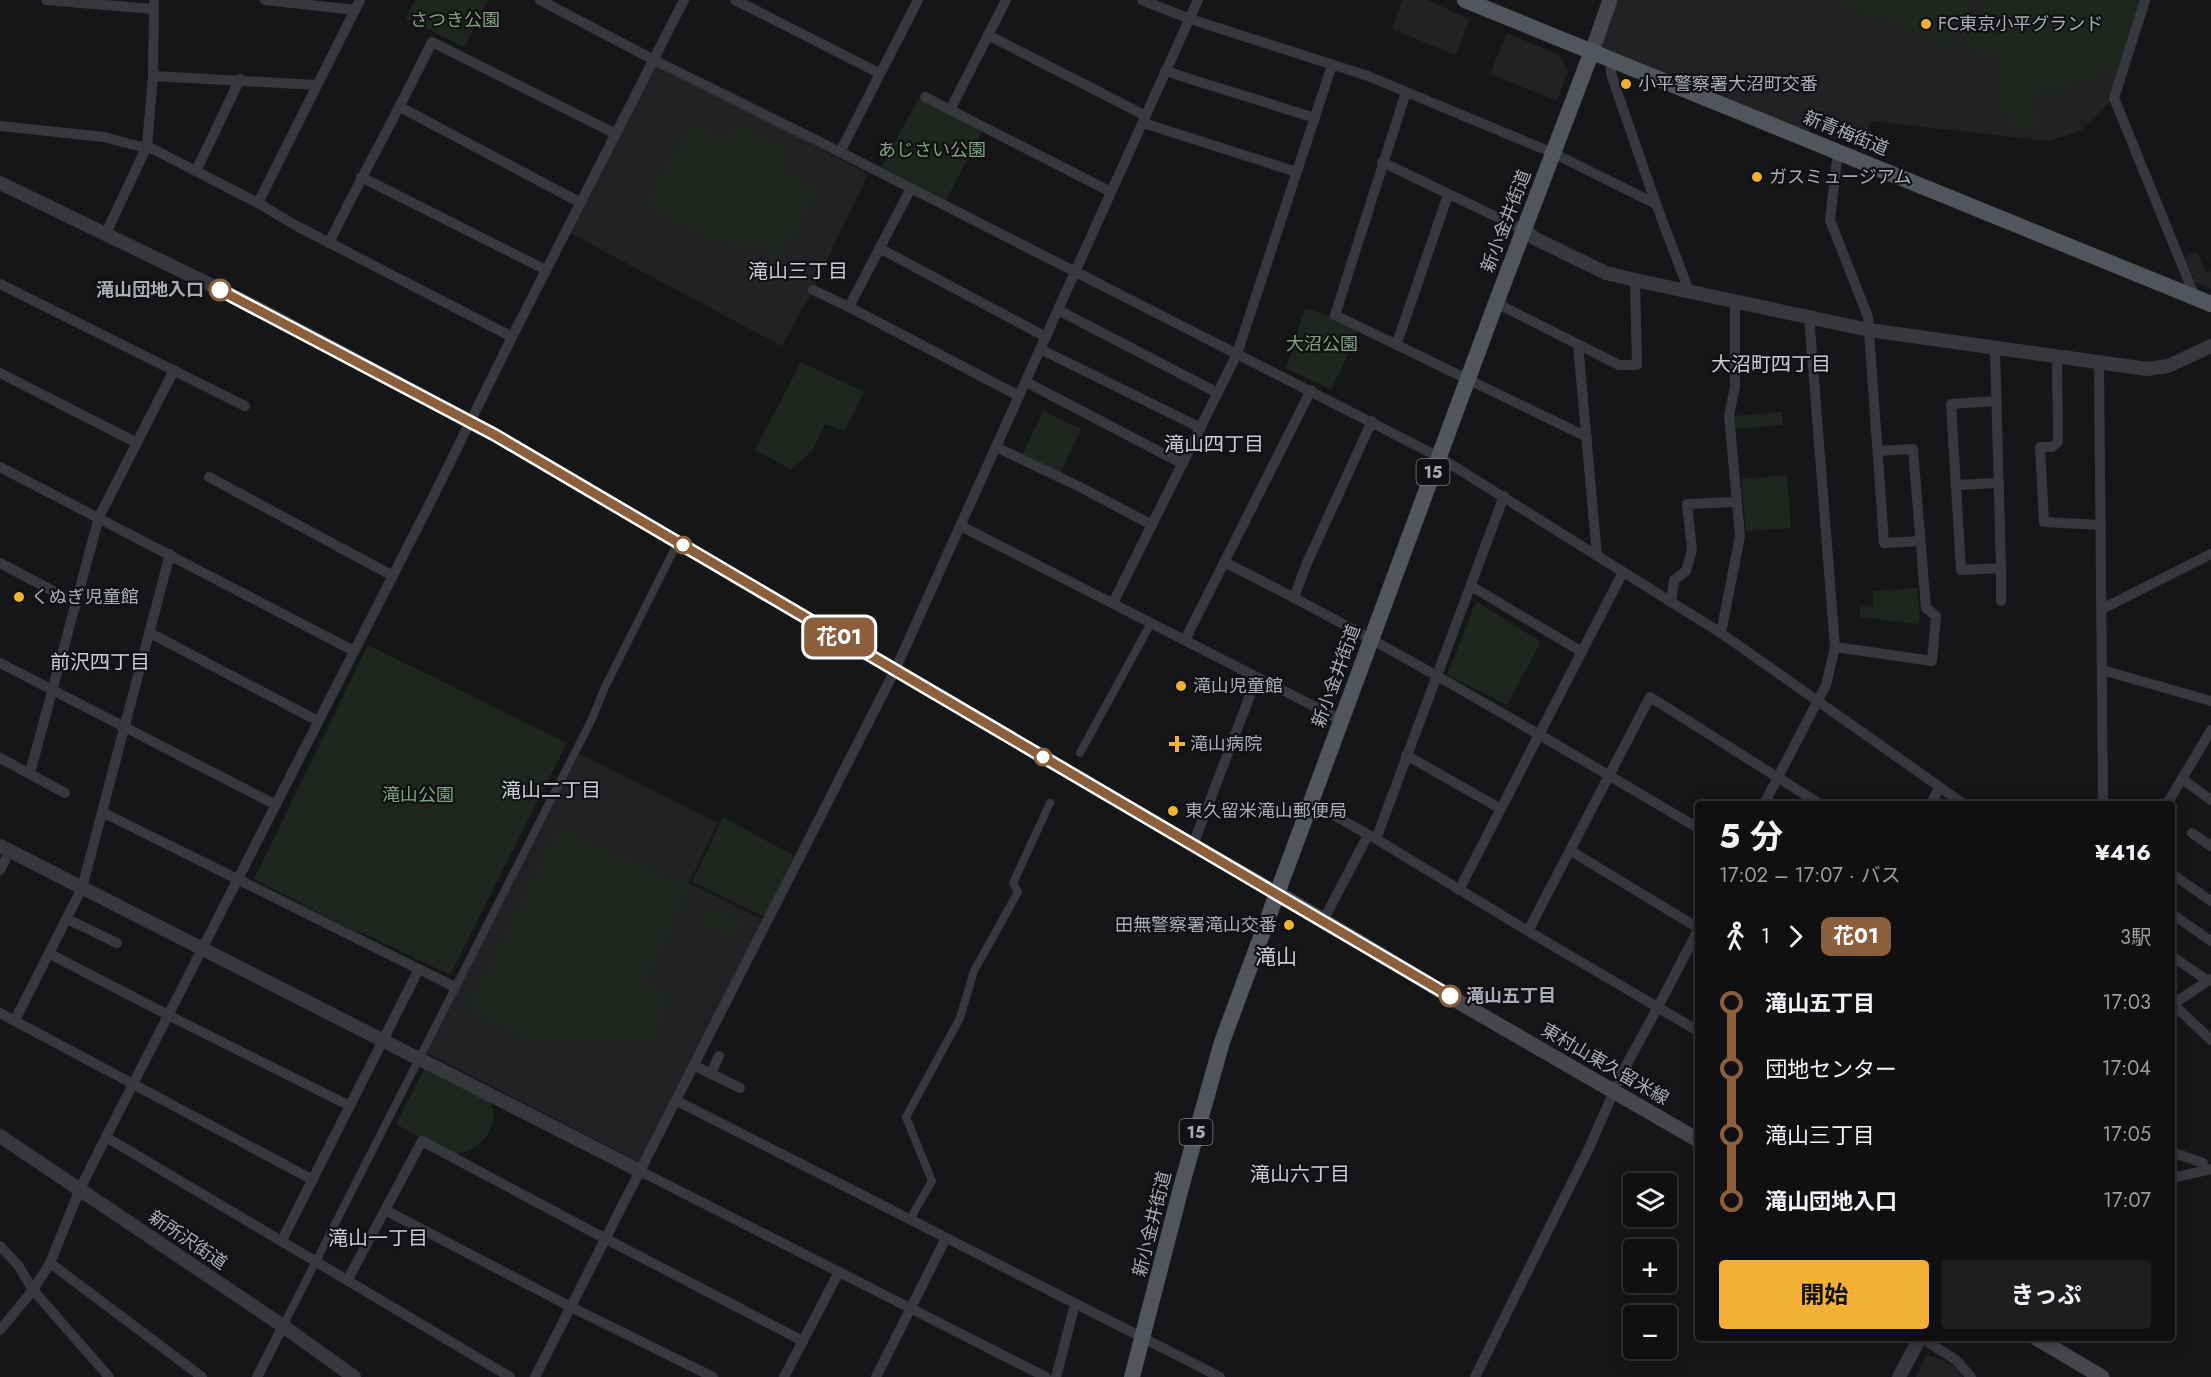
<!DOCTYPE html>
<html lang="ja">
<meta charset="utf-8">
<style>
:root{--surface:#101012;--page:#1e1e20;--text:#f1f3f6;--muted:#9c9d9f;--line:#303032;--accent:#f2b134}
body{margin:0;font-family:Jost,"Noto Sans JP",sans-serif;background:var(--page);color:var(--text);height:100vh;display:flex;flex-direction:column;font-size:22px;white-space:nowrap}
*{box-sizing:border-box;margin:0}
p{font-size:20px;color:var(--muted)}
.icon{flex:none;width:33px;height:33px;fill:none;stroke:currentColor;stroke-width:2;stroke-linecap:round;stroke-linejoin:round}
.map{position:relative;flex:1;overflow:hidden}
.side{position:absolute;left:1695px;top:801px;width:480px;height:540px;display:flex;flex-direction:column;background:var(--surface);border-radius:6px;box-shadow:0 3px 15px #0003,0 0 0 2px var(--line)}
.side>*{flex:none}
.badge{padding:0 12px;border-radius:9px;font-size:21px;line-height:39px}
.tools{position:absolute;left:1623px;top:1173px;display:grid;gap:12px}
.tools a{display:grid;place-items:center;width:54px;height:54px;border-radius:6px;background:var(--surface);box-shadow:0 3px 15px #0003,0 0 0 2px var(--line);font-size:30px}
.map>.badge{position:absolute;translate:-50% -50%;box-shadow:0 0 0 3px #fff}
.legs{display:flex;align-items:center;gap:9px;height:66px;padding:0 24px;font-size:20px}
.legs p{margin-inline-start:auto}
.head{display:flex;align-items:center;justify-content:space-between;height:102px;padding:0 24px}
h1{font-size:33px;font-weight:700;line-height:45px}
.cta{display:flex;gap:12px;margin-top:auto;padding:12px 24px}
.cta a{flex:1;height:69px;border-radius:6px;background:var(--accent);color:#111;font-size:24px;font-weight:700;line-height:69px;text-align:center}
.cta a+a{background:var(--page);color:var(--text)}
ul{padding:0 24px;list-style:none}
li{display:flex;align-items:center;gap:21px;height:66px;font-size:22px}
li i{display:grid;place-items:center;width:9px;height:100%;margin:0 8px;background:currentColor}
li i::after{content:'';width:15px;height:15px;margin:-8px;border:4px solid;border-radius:50%;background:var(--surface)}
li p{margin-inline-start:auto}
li:first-child i{background:linear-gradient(#0000 50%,currentColor 0)}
li:last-child i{background:linear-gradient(currentColor 50%,#0000 0)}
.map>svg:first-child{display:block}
</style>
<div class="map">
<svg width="2211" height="1377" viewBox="0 0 2211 1377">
<rect width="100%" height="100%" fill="#161618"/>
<g fill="#222225">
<path d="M1402 0H1426L1470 19 1456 55 1392 29Z"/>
<path d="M1610 0H1825L1954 48 1972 0H1989L1962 51 2001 57 1995 93 2027 95 2063 91 2120 68 2114 98 2080 131 2049 141 1871 121 1861 145 1811 125 1806 138 1592 51Z"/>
<path d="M1507 33 1560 55 1568 72 1557 101 1490 74Z"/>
<path d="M654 60 868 174 813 290 782 346 566 231Z"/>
<path d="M2197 252 2205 271 2207 273 2211 271V289L2195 282 2185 257Z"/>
<path d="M578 753 718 823 689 883 762 919 642 1163 425 1052Z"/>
<path d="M1927 1354 1954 1366 1963 1377H1916Z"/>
</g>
<g fill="#1e261f">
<path d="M415 0H488L464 47 406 18Z"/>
<path d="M1825 0H1972L1954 48Z"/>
<path d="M1989 0H2140L2120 68 2063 91 2028 95 2040 123 2014 133 1995 93 2001 57 1961 51Z"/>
<path d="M918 99 982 132 946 200 882 167Z"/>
<path d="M690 123 727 140 735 125 788 151 780 169 820 190 780 255 707 239 644 207Z"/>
<path d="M1305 308 1331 316 1359 331 1331 390 1286 368Z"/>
<path d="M801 362 864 392 845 431 825 424 812 451 791 469 755 450Z"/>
<path d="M1043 411 1081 429 1060 474 1022 455Z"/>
<path d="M1782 412 1783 425 1735 429 1734 416Z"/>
<path d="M1787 475 1791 528 1746 531 1741 479Z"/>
<path d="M1917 588 1920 615 1918 624 1859 617 1861 607 1873 605V591Z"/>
<path d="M1476 601 1541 642 1507 705 1447 675Z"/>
<path d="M368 645 567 743 450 975 361 932 360 934 254 879Z"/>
<path d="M723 817 794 856 765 917 692 882Z"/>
<path d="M558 829 690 887 643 983 668 994 653 1042 524 1038 466 1010Z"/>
<path d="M709 907 743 924 736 939 702 923Z"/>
<path d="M426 1066C440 1073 473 1086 484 1095 510 1116 479 1160 449 1153 437 1149 409 1131 396 1124Z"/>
</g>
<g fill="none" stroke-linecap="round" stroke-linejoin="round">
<g stroke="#37383d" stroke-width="8">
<path d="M1080 753 1151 623"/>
<path d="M910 1219 932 1181 906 1117 960 1018 974 971 1018 892 1013 883 1050 803"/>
<path d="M283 1326 591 721 605 687 678 542"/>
</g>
<g stroke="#37383d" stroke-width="10">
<path d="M46 0 153 9"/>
<path d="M265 0 355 10"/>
<path d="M540 0 654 60 840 152 1439 457 1721 633 1964 804"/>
<path d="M735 0 879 73"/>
<path d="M1142 0 1190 19 1368 76 1553 153 1656 204"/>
<path d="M2145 0 2114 98 2195 297"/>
<path d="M988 35 1146 116"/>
<path d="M1609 58 1612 77 1656 204 1689 291"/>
<path d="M1165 71 1315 118"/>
<path d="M153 76 317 85"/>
<path d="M1406 92 1335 315 1587 437"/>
<path d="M925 97 1111 192"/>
<path d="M400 107 581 203"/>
<path d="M950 110 1006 0"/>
<path d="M1143 123 1297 172"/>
<path d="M0 126 104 137 138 146H147L258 203 293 224 512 337"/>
<path d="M1838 151 1830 220 1868 317 1884 543 1920 541"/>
<path d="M840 152 918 0"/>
<path d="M1382 162 1524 230"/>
<path d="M196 171 240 79"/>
<path d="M361 177 546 270"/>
<path d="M258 203 360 0"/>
<path d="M105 235 147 146 153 76 154 0"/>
<path d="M329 243C362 175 399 110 432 42L616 134"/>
<path d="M881 249 1046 337"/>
<path d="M0 284 245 406"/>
<path d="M813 290 849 307 1019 396"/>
<path d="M1496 303 1619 365H1637L1635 280"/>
<path d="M849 307 911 188"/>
<path d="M1058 310 1218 393"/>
<path d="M1397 343 1448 195"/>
<path d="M1578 344 1597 556"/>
<path d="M1995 348 2001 568 1961 570 1951 404 1996 401"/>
<path d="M1040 349 1201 428"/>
<path d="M2057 357 2058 442 2052 447H2040L2044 522 2101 525"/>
<path d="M2099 363 2103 804"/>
<path d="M0 373 137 443"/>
<path d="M1026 382 1183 464"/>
<path d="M996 447 1080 487 1152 525"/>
<path d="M0 467 354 651"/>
<path d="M209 477 393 576"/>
<path d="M1956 485 1998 483"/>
<path d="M961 526 1341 720"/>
<path d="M1224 562C1386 643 1542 736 1698 828"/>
<path d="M0 563 76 603"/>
<path d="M2001 568V601"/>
<path d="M1471 586 1582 652"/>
<path d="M1294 597 1307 563 1372 421"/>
<path d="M1671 602 1674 580 1686 571 1692 550 1687 504 1736 502"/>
<path d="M1113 603 1237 354 1332 65"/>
<path d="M2102 609 2211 554"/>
<path d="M150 633 318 721"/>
<path d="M1721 633 1740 536 1729 415 1735 387V301"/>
<path d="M1185 640 1311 390"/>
<path d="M1835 647 1932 661 1936 616 1926 608 1913 449 1878 451"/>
<path d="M0 663 276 805"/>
<path d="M2102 670 2211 701"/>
<path d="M1406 755 1501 809"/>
<path d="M0 758 65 793"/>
<path d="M30 773 99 517 174 370"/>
<path d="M2182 779 2211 800"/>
<path d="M1310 802 1376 839 1528 931"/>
<path d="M1764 804 1826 685 1835 647 1809 316"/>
<path d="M1931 804 1939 788"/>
<path d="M2167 804 2211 730"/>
<path d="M102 812 455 987"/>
<path d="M2192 833 2211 846"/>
<path d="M1376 839 1504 496"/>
<path d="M1193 845 1257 677"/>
<path d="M1571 851 1698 928"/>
<path d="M0 870 10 851"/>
<path d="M2172 874 2211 901"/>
<path d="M1459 890 1623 572"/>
<path d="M2172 914 2211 941"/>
<path d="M67 919 117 943"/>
<path d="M1323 921 1368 835"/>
<path d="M50 954 168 1015 350 1106"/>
<path d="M2172 956 2208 981"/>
<path d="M2172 1003 2211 1040"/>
<path d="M2173 1004 2211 979"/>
<path d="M0 1013 313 1180"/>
<path d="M15 1020 82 888 170 554"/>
<path d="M1698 1031 1528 931 1650 697 1820 804"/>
<path d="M695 1066 740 1088"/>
<path d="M711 1073 719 1056"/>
<path d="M677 1101 1220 1377"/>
<path d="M106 1137 510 1377"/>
<path d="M2172 1152 2203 1163"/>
<path d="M640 1171 1046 1377"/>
<path d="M2172 1178 2211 1169"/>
<path d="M385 1210 571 1307 713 1377"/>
<path d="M282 1240 419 969"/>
<path d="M0 1246 18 1265 33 1290 109 1377"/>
<path d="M50 1263 202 1377"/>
<path d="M348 1279 422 1141 606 1239 803 1341"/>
<path d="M0 1330 33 1290 50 1263 80 1189 106 1137 431 501 512 337 684 0"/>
<path d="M1921 1338 1956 1360 1971 1377"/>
<path d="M257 1377 283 1326"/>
<path d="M535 1377 895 670 1198 0"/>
<path d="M784 1377 839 1272"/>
<path d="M876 1377 946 1238"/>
<path d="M1056 1377 1075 1304"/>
<path d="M1475 1377 1589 1148 1622 1073 1658 1007 1698 930"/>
</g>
<g stroke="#37383d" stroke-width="14">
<path d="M0 183 254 306 495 435 1193 845 1276 892"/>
<path d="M1524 230 1536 239 1606 273 1635 280 1869 330 2147 369 2168 366 2211 346"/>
<path d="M0 846 640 1171"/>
<path d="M0 1136 283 1326 354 1377"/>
<path d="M1899 1377 1920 1338"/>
</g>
<g stroke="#45474d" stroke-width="15">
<path d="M1592 51 1610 0"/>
<path d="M1276 892 1464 1005 1698 1140"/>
<path d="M2036 1338 2102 1377"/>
</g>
<g stroke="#53555c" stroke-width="16">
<path d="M1465 0 2211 304"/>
<path d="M1132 1377 1182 1184 1222 1042 1496 303 1592 51"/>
</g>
</g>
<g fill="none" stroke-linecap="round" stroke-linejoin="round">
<g stroke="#fff" stroke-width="14">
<path id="line-1" d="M220 290 495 435 1450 996"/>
</g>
<use href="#line-1" stroke="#8b5e3c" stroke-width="9"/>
</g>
<g fill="#f2b134" stroke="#111113" stroke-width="2">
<circle cx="1926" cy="24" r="6"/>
<circle cx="1626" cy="84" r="6"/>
<circle cx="1757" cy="177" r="6"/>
<circle cx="19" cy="597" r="6"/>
<circle cx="1181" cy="686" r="6"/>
<path d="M1174 735h6v6h6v6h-6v6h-6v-6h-6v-6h6z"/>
<circle cx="1173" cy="811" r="6"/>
<circle cx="1289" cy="925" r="6"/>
</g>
<g fill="#fff" stroke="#8b5e3c" stroke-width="3">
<circle cx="220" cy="290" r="10"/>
<circle cx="683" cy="545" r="8"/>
<circle cx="1043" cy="757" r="8"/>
<circle cx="1450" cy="996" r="10"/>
</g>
<g text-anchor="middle" stroke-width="4.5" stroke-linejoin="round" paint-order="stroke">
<g fill="#111113" stroke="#7b7e86" stroke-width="1.5">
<rect x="1416.5" y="459" width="33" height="26" rx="4.5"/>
<rect x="1179.5" y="1119" width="33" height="26" rx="4.5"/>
</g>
<g font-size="16" font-weight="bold" fill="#a8adb8">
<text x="1433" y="478">15</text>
<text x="1196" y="1138">15</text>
</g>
<g font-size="18" fill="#7fa381" stroke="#111113">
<text x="455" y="26">さつき公園</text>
<text x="932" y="156">あじさい公園</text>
<text x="1322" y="350">大沼公園</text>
<text x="418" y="801">滝山公園</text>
</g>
<g font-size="18" fill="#a8adb8" stroke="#111113" text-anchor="start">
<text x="1938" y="30">FC東京小平グランド</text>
<text x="1638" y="90">小平警察署大沼町交番</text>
<text x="1769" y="183">ガスミュージアム</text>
<text x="31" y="603">くぬぎ児童館</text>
<text x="1193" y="692">滝山児童館</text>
<text x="1190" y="750">滝山病院</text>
<text x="1185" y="817">東久留米滝山郵便局</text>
<text x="1277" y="931" text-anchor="end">田無警察署滝山交番</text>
</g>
<g font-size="18" fill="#a8adb8" stroke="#111113">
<text transform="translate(1846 133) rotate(22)" y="6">新青梅街道</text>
<text transform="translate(1506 221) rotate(-69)" y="6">新小金井街道</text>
<text transform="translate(1336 676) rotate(-70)" y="6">新小金井街道</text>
<text transform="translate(1605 1064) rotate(30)" y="6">東村山東久留米線</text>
<text transform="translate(1152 1224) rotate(-76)" y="6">新小金井街道</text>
<text transform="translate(188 1240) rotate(34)" y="6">新所沢街道</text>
</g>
<g font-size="18" font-weight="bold" fill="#a8adb8" stroke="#111113" text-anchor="end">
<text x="204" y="296">滝山団地入口</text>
<text x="1466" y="1002" text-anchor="start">滝山五丁目</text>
</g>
<g font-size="20" fill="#c9ccd4" stroke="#111113">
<text x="798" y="278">滝山三丁目</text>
<text x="1771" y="371">大沼町四丁目</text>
<text x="1214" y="451">滝山四丁目</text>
<text x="100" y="669">前沢四丁目</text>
<text x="551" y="797">滝山二丁目</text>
<text x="1300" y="1181">滝山六丁目</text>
<text x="378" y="1245">滝山一丁目</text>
</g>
<g font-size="21" fill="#c9ccd4" stroke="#111113">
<text x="1276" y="964">滝山</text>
</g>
</g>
</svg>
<div class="tools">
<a><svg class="icon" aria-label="layers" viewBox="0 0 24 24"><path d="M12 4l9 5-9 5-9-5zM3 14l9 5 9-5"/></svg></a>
<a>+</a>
<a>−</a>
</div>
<b class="badge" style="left:839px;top:637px;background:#8b5e3c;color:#fff">花01</b>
<section class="side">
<div class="head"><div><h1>5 分</h1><p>17:02 – 17:07 · バス</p></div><b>¥416</b></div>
<div class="legs"><svg class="icon" aria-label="walk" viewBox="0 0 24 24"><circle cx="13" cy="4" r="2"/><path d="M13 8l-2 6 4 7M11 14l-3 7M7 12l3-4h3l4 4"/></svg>1<svg class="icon" aria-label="forward" viewBox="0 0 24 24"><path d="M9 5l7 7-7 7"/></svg><b class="badge" style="background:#8b5e3c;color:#fff">花01</b><p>3駅</p></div>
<ul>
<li><i style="color:#8b5e3c"></i><b>滝山五丁目</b><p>17:03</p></li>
<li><i style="color:#8b5e3c"></i><span>団地センター</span><p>17:04</p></li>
<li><i style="color:#8b5e3c"></i><span>滝山三丁目</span><p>17:05</p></li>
<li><i style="color:#8b5e3c"></i><b>滝山団地入口</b><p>17:07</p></li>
</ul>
<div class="cta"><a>開始</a><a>きっぷ</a></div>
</section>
</div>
